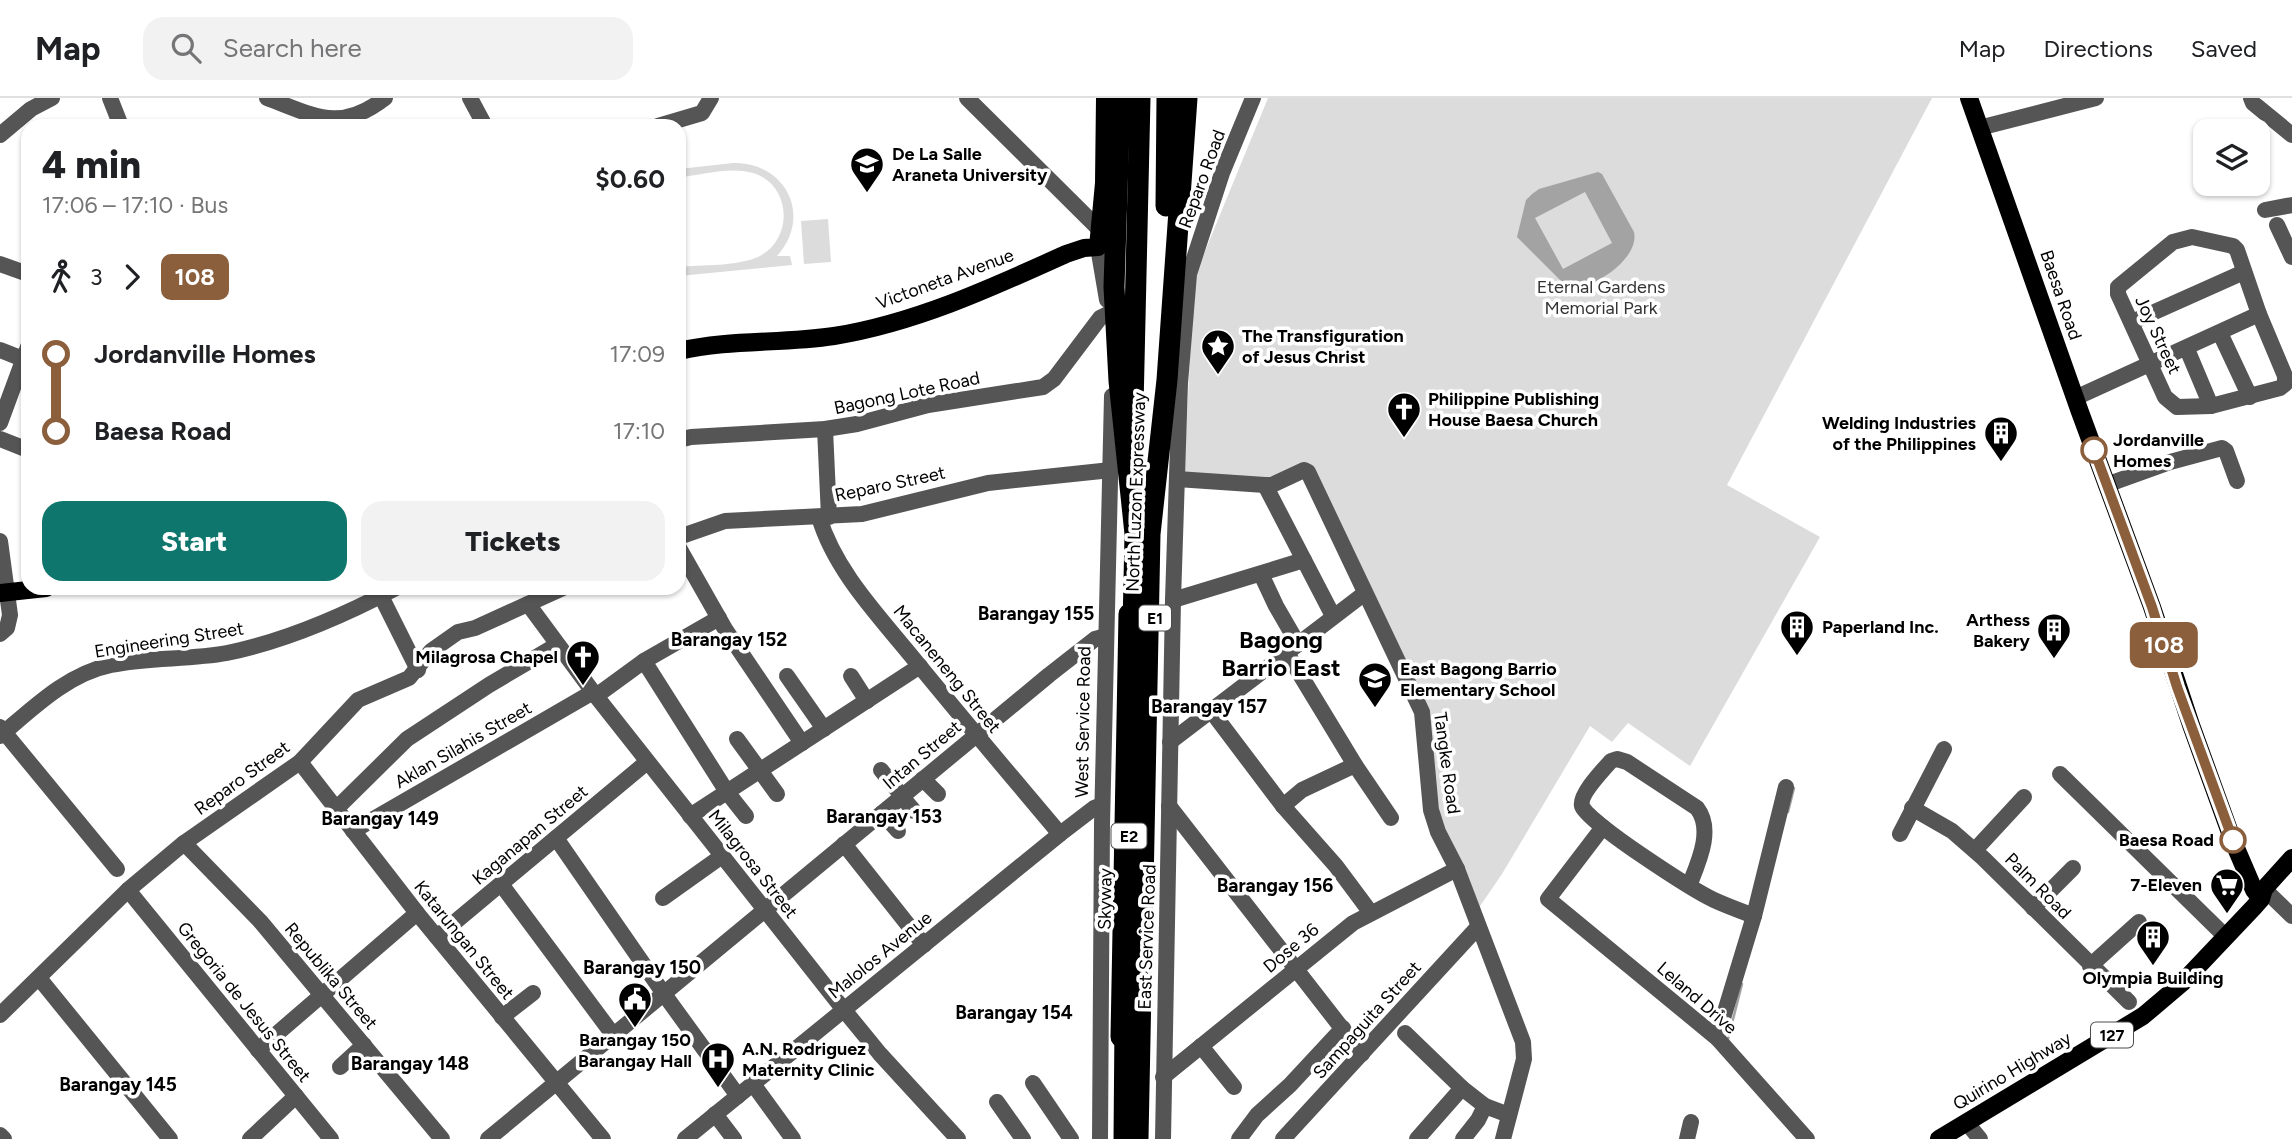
<!DOCTYPE html>
<meta charset="utf-8">
<style>
:root{--surface:#fff;--page:#f2f2f2;--text:#202124;--muted:#757577;--line:#e0e0e0;--accent:#0f766e}
body{margin:0;font-family:Figtree,sans-serif;background:var(--page);color:var(--text);height:100vh;display:flex;flex-direction:column;font-size:26px;white-space:nowrap}
*{box-sizing:border-box;margin:0}
p{font-size:23px;color:var(--muted)}
.icon{flex:none;width:38px;height:38px;fill:none;stroke:currentColor;stroke-width:2;stroke-linecap:round;stroke-linejoin:round}
.map{position:relative;flex:1;overflow:hidden}
.drawer{position:absolute;left:21px;top:21px;width:665px;height:476px;display:flex;flex-direction:column;background:var(--surface);border-radius:21px;box-shadow:0 2px 5px #0004}
.drawer>*{flex:none}
.badge{padding:0 14px;border-radius:10px;font-size:24px;line-height:46px}
.controls{position:absolute;left:2193px;top:21px;display:grid;gap:14px}
.controls a{display:grid;place-items:center;width:77px;height:77px;border-radius:14px;background:var(--surface);box-shadow:0 2px 5px #0004;font-size:35px}
.map>.badge{position:absolute;translate:-50% -50%;box-shadow:0 0 0 4px #fff}
.legs{display:flex;align-items:center;gap:10px;height:77px;padding:0 21px;font-size:23px}
.legs p{margin-inline-start:auto}
.overview{display:flex;align-items:center;justify-content:space-between;height:119px;padding:0 21px}
h1{font-size:38px;font-weight:800;line-height:52px}
.action{display:flex;gap:14px;margin-top:auto;padding:14px 21px}
.action a{flex:1;height:80px;border-radius:21px;background:var(--accent);color:#fff;font-size:28px;font-weight:800;line-height:80px;text-align:center}
.action a+a{background:var(--page);color:var(--text)}
ul{padding:0 21px;list-style:none}
li{display:flex;align-items:center;gap:24px;height:77px;font-size:26px}
li i{display:grid;place-items:center;width:10px;height:100%;margin:0 9px;background:currentColor}
li i::after{content:'';width:18px;height:18px;margin:-9px;border:5px solid;border-radius:50%;background:var(--surface)}
li p{margin-inline-start:auto}
li:first-child i{background:linear-gradient(#0000 50%,currentColor 0)}
li:last-child i{background:linear-gradient(currentColor 50%,#0000 0)}
header{display:flex;align-items:center;gap:42px;box-sizing:border-box;height:98px;padding:0 35px;background:var(--surface);border-bottom:2px solid var(--line)}
header strong{font-size:33px}
nav{display:flex;gap:38px;margin-inline-start:auto;font-size:24px}
.search{width:490px;height:63px;background:var(--page);display:flex;align-items:center;gap:18px;box-sizing:border-box;padding:0 24px;border-radius:21px;color:var(--muted);font-size:26px}
.map>svg:first-child{display:block}
</style>
<header>
<strong>Map</strong>
<div class="search"><svg class="icon" aria-label="search" viewBox="0 0 24 24"><circle cx="10" cy="10" r="6"/><path d="M15 15l6 6"/></svg>Search here</div>
<nav><a>Map</a><a>Directions</a><a>Saved</a></nav>
</header>
<div class="map">
<svg width="2292" height="1041" viewBox="0 0 2292 1041">
<rect width="100%" height="100%" fill="#fff"/>
<g fill="#dcdcdc">
<path d="M1268 0H1932L1727 387 1820 439 1690 668 1628 625 1612 644 1590 628 1502 776 1478 811 1443 730 1435 693 1428 611 1309 369 1273 382 1184 377 1194 180Z"/>
<path d="M733 65C786 64 813 118 777 158H790L792 167 679 178V169C702 167 738 168 758 159 794 142 792 87 753 75 731 68 702 77 679 79V71Z"/>
<path d="M828 121 831 164 804 166 801 123Z"/>
</g>
<path fill="#a3a3a3" fill-rule="evenodd" d="M1598 74 1602 76 1634 134C1640 161 1591 194 1567 189L1517 139 1526 102 1532 96 1539 91ZM1585 94 1612 145 1563 171 1535 120Z"/>
<g fill="none" stroke-linecap="round" stroke-linejoin="round">
<g stroke="#a3a3a3" stroke-width="2.5">
<path d="M1788 714 1794 690"/>
<path d="M1728 941 1742 886"/>
</g>
<g stroke="#555" stroke-width="16">
<path d="M110 0 121 28"/>
<path d="M267 0C315 18 340 35 385 0"/>
<path d="M470 0 485 28"/>
<path d="M967 0 1101 133"/>
<path d="M2251 0 2253 5 2292 37"/>
<path d="M658 28 702 15 711 0"/>
<path d="M1979 30 2096 0"/>
<path d="M0 37 31 11 52 0"/>
<path d="M2265 112 2292 107"/>
<path d="M2277 127 2292 159"/>
<path d="M2192 139 2233 148 2237 152 2259 216 2285 278V286L2280 290 2211 308 2177 309 2165 299 2118 196V189L2173 144Z"/>
<path d="M1098 149 1107 202"/>
<path d="M0 166 28 176"/>
<path d="M2132 224 2244 174"/>
<path d="M2220 235 2250 299"/>
<path d="M2187 251 2211 308"/>
<path d="M0 252 28 263"/>
<path d="M2075 300 2259 216"/>
<path d="M0 325 28 249"/>
<path d="M825 331 829 419"/>
<path d="M0 341 28 352"/>
<path d="M679 342 691 339 825 331 857 326 928 307 1043 289 1054 281 1100 220 1108 216"/>
<path d="M1177 381 1265 387H1272L1304 372 1308 374 1422 614 1431 712 1438 734 1457 771 1523 944 1524 961 1503 1041"/>
<path d="M1265 387 1333 518"/>
<path d="M2106 387 2170 364 2222 350 2226 353 2237 383"/>
<path d="M819 419C835 473 879 518 913 560 962 620 1011 678 1060 736"/>
<path d="M679 439 725 423 862 416 988 385 1111 372"/>
<path d="M0 443 10 517 7 530 0 536"/>
<path d="M679 450 725 531 802 645"/>
<path d="M1261 476 1276 508 1298 546"/>
<path d="M377 490 418 572"/>
<path d="M1173 502 1304 462"/>
<path d="M528 506 596 598 844 912 880 956 958 1041"/>
<path d="M1287 555 1355 667 1391 720"/>
<path d="M644 563 727 694 746 718"/>
<path d="M787 578 824 631"/>
<path d="M851 578 867 603"/>
<path d="M596 598 644 563 719 520"/>
<path d="M1212 614 1283 708 1336 768 1371 815"/>
<path d="M0 629 117 771"/>
<path d="M0 638C33 610 67 576 111 567 149 559 189 562 227 555 286 543 343 518 396 490"/>
<path d="M737 641 777 696"/>
<path d="M1170 644 1365 495"/>
<path d="M300 664 417 815 603 1041"/>
<path d="M881 672 902 698"/>
<path d="M2060 676 2226 839"/>
<path d="M923 681 938 696"/>
<path d="M902 699 914 713"/>
<path d="M1169 708 1362 956"/>
<path d="M1283 708 1302 692 1355 667"/>
<path d="M1912 710 1952 733 1983 760 2129 904"/>
<path d="M336 711 407 641 489 587 557 547"/>
<path d="M882 715 898 733"/>
<path d="M690 718 920 568"/>
<path d="M1603 729 1548 801 1717 940 1807 1041"/>
<path d="M353 733 593 594"/>
<path d="M1900 736 1944 651"/>
<path d="M556 740 664 896 738 998"/>
<path d="M184 745 260 823 442 1041"/>
<path d="M844 746 924 847"/>
<path d="M1975 752 2024 699"/>
<path d="M501 786 614 938"/>
<path d="M1689 788C1698 765 1714 732 1697 710L1627 664 1617 661 1611 663C1603 672 1579 697 1582 708 1588 725 1693 792 1714 802 1727 808 1741 813 1754 818"/>
<path d="M2264 791 2292 818"/>
<path d="M128 792 331 1041"/>
<path d="M663 800 722 758"/>
<path d="M2033 810 2073 770"/>
<path d="M437 839 647 664"/>
<path d="M2090 868 2139 824"/>
<path d="M39 880 170 1041"/>
<path d="M0 917 128 792 184 745 300 664 358 602 409 580 431 553 458 534 475 530 563 490"/>
<path d="M502 919 533 895"/>
<path d="M1405 935 1462 990 1485 1008 1509 1017"/>
<path d="M1717 940 1754 818 1786 689"/>
<path d="M1201 948 1234 989"/>
<path d="M258 952 417 815"/>
<path d="M340 969 364 947"/>
<path d="M1163 979 1353 825 1457 771"/>
<path d="M1033 985 1071 1041"/>
<path d="M753 986 793 1041"/>
<path d="M997 1004 1023 1041"/>
<path d="M715 1016 734 1041"/>
<path d="M1967 1025 1980 1041"/>
<path d="M0 1037 4 1041"/>
<path d="M250 1041 296 998"/>
<path d="M488 1041 1049 577 1095 541 1106 538"/>
<path d="M685 1041 1060 736 1094 710 1102 707"/>
<path d="M1100 1041 1102 726 1112 298"/>
<path d="M1163 1041 1173 502 1180 285 1189 176 1222 75 1253 0"/>
<path d="M1239 1041 1257 1017 1290 987 1343 930"/>
<path d="M1283 1041 1478 829"/>
<path d="M1417 1041 1462 990"/>
<path d="M1463 1041 1478 1022 1485 1008"/>
<path d="M1687 1041 1691 1024"/>
</g>
<g stroke="#000" stroke-width="18">
<path d="M1969 0 2080 314 2152 509 2191 627 2233 743 2254 792 2261 801"/>
<path d="M679 253C729 241 782 246 834 238 915 225 991 190 1066 156L1084 150 1098 149 1104 85 1105 0"/>
<path d="M0 495 46 490"/>
<path d="M1939 1041 2143 918 2182 885 2254 809 2261 801 2264 791 2292 760"/>
</g>
<g stroke="#000" stroke-width="21">
<path d="M1120 0 1114 189 1119 283 1135 436 1133 529"/>
<path d="M1166 108 1167 0"/>
<path d="M1133 309 1140 0"/>
<path d="M1121 939 1129 516"/>
<path d="M1124 1041 1125 925"/>
<path d="M1138 1041 1150 436 1167 282 1187 0"/>
</g>
</g>
<g fill="none" stroke-linecap="round" stroke-linejoin="round">
<g stroke="#fff" stroke-width="16">
<path id="line-1" d="M2094 352 2152 509 2177 589 2233 742"/>
</g>
<use href="#line-1" stroke="#8b5e3c" stroke-width="10"/>
</g>
<defs>
<g id="university-pin" transform="scale(1.75)"><path d="M0 17L-7.5 6A9.5 9.5 0 1 1 7.5 6Z" fill="#000" stroke="#fff"/><path d="M0-5L7-2L0 1L-7-2ZM-4 1L0 2.5L4 1V4Q0 6-4 4Z" fill="#fff"/></g>
<g id="sight-pin" transform="scale(1.75)"><path d="M0 17L-7.5 6A9.5 9.5 0 1 1 7.5 6Z" fill="#000" stroke="#fff"/><path d="M0-6L1.8-2.2L6-1.7L2.9 1.2L3.7 5.4L0 3.3L-3.7 5.4L-2.9 1.2L-6-1.7L-1.8-2.2Z" fill="#fff"/></g>
<g id="church-pin" transform="scale(1.75)"><path d="M0 17L-7.5 6A9.5 9.5 0 1 1 7.5 6Z" fill="#000" stroke="#fff"/><path d="M-1.2-6h2.4v3.5h3.3v2.4h-3.3V6h-2.4V-.1h-3.3v-2.4h3.3Z" fill="#fff"/></g>
<g id="building-pin" transform="scale(1.75)"><path d="M0 17L-7.5 6A9.5 9.5 0 1 1 7.5 6Z" fill="#000" stroke="#fff"/><path d="M-4-6H4V6H1V3H-1V6H-4ZM-2.5-4.3h1.7v1.8h-1.7ZM.8-4.3h1.7v1.8H.8ZM-2.5-1h1.7V.8h-1.7ZM.8-1h1.7V.8H.8Z" fill="#fff"/></g>
<g id="school-pin" transform="scale(1.75)"><path d="M0 17L-7.5 6A9.5 9.5 0 1 1 7.5 6Z" fill="#000" stroke="#fff"/><path d="M0-5L7-2L0 1L-7-2ZM-4 1L0 2.5L4 1V4Q0 6-4 4Z" fill="#fff"/></g>
<g id="supermarket-pin" transform="scale(1.75)"><path d="M0 17L-7.5 6A9.5 9.5 0 1 1 7.5 6Z" fill="#000" stroke="#fff"/><path d="M-6-5.5h2.5l.6 2H6L4.5 2H-2.5L-4.4-4H-6ZM-1.5 3.2a1.3 1.3 0 1 0 .1 0ZM3 3.2a1.3 1.3 0 1 0 .1 0Z" fill="#fff"/></g>
<g id="civic-pin" transform="scale(1.75)"><path d="M0 17L-7.5 6A9.5 9.5 0 1 1 7.5 6Z" fill="#000" stroke="#fff"/><path d="M-.6-6.5H3V-4.5H.6V-3L4-1V1h2V6H-6V1h2V-1L-.6-3ZM-1.2 2.5V6h2.4V2.5Z" fill="#fff"/></g>
<g id="hospital-pin" transform="scale(1.75)"><path d="M0 17L-7.5 6A9.5 9.5 0 1 1 7.5 6Z" fill="#000" stroke="#fff"/><path d="M-5-5h3v3.5h4V-5h3V5h-3V1.5h-4V5h-3Z" fill="#fff"/></g>
</defs>
<g fill-rule="evenodd">
<use href="#university-pin" x="867" y="66"/>
<use href="#sight-pin" x="1218" y="248"/>
<use href="#church-pin" x="1404" y="311"/>
<use href="#building-pin" x="2001" y="335"/>
<use href="#building-pin" x="1797" y="529"/>
<use href="#building-pin" x="2054" y="532"/>
<use href="#church-pin" x="583" y="559"/>
<use href="#school-pin" x="1375" y="581"/>
<use href="#supermarket-pin" x="2227" y="787"/>
<use href="#building-pin" x="2153" y="839"/>
<use href="#civic-pin" x="635" y="901"/>
<use href="#hospital-pin" x="718" y="961"/>
</g>
<g fill="#fff" stroke="#8b5e3c" stroke-width="3.5">
<circle cx="2094" cy="352" r="12"/>
<circle cx="2233" cy="742" r="12"/>
</g>
<g text-anchor="middle" stroke-width="7" stroke-linejoin="round" paint-order="stroke">
<g fill="#fff" stroke="#4c4c4c" stroke-width="2">
<rect x="1139" y="507.5" width="32" height="25" rx="5"/>
<rect x="1111.5" y="725.5" width="35" height="25" rx="5"/>
<rect x="2091" y="924.5" width="42" height="25" rx="5"/>
</g>
<g font-size="16" font-weight="bold" fill="#000">
<text x="1155" y="526">E1</text>
<text x="1129" y="744">E2</text>
<text x="2112" y="943">127</text>
</g>
<g font-size="18" font-weight="bold" fill="#000" stroke="#fff" text-anchor="start">
<text x="892" y="62">De La Salle<tspan x="892" dy="21">Araneta University</tspan></text>
<text x="1242" y="244">The Transfiguration<tspan x="1242" dy="21">of Jesus Christ</tspan></text>
<text x="1428" y="307">Philippine Publishing<tspan x="1428" dy="21">House Baesa Church</tspan></text>
<text x="1976" y="331" text-anchor="end">Welding Industries<tspan x="1976" dy="21">of the Philippines</tspan></text>
<text x="2030" y="528" text-anchor="end">Arthess<tspan x="2030" dy="21">Bakery</tspan></text>
<text x="1822" y="535">Paperland Inc.</text>
<text x="558" y="565" text-anchor="end">Milagrosa Chapel</text>
<text x="1400" y="577">East Bagong Barrio<tspan x="1400" dy="21">Elementary School</tspan></text>
<text x="2202" y="793" text-anchor="end">7-Eleven</text>
<text x="2153" y="886" text-anchor="middle">Olympia Building</text>
<text x="635" y="948" text-anchor="middle">Barangay 150<tspan x="635" dy="21">Barangay Hall</tspan></text>
<text x="742" y="957">A.N. Rodriguez<tspan x="742" dy="21">Maternity Clinic</tspan></text>
</g>
<g font-size="18" fill="#000" stroke="#fff">
<text transform="translate(1202 81) rotate(-70)" y="6">Reparo Road</text>
<text transform="translate(945 181) rotate(-20)" y="6">Victoneta Avenue</text>
<text transform="translate(2061 197) rotate(71)" y="6">Baesa Road</text>
<text transform="translate(2158 237) rotate(65)" y="6">Joy Street</text>
<text transform="translate(907 295) rotate(-12)" y="6">Bagong Lote Road</text>
<text transform="translate(890 386) rotate(-12)" y="6">Reparo Street</text>
<text transform="translate(1136 394) rotate(-88)" y="6">North Luzon Expressway</text>
<text transform="translate(169 542) rotate(-9)" y="6">Engineering Street</text>
<text transform="translate(947 571) rotate(51)" y="6">Macaneneng Street</text>
<text transform="translate(1083 624) rotate(-89)" y="6">West Service Road</text>
<text transform="translate(463 647) rotate(-30)" y="6">Aklan Silahis Street</text>
<text transform="translate(922 657) rotate(-40)" y="6">Intan Street</text>
<text transform="translate(1447 665) rotate(82)" y="6">Tangke Road</text>
<text transform="translate(242 680) rotate(-36)" y="6">Reparo Street</text>
<text transform="translate(530 737) rotate(-40)" y="6">Kaganapan Street</text>
<text transform="translate(753 766) rotate(52)" y="6">Milagrosa Street</text>
<text transform="translate(2038 788) rotate(45)" y="6">Palm Road</text>
<text transform="translate(1105 801) rotate(-89)" y="6">Skyway</text>
<text transform="translate(1147 839) rotate(-88)" y="6">East Service Road</text>
<text transform="translate(464 842) rotate(51)" y="6">Katarungan Street</text>
<text transform="translate(1291 850) rotate(-40)" y="6">Dose 36</text>
<text transform="translate(880 857) rotate(-39)" y="6">Malolos Avenue</text>
<text transform="translate(331 878) rotate(50)" y="6">Republika Street</text>
<text transform="translate(1697 900) rotate(41)" y="6">Leland Drive</text>
<text transform="translate(244 904) rotate(51)" y="6">Gregoria de Jesus Street</text>
<text transform="translate(1367 922) rotate(-48)" y="6">Sampaguita Street</text>
<text transform="translate(2012 973) rotate(-31)" y="6">Quirino Highway</text>
</g>
<g font-size="18" fill="#333" stroke="#fff">
<text x="1601" y="195">Eternal Gardens<tspan x="1601" dy="21">Memorial Park</tspan></text>
</g>
<g font-size="18" font-weight="bold" fill="#000" stroke="#fff" text-anchor="start">
<text x="2113" y="348">Jordanville<tspan x="2113" dy="21">Homes</tspan></text>
<text x="2214" y="748" text-anchor="end">Baesa Road</text>
</g>
<g font-size="19" font-weight="bold" fill="#000" stroke="#fff">
<text x="1036" y="522">Barangay 155</text>
<text x="729" y="548">Barangay 152</text>
<text x="1209" y="615">Barangay 157</text>
<text x="884" y="725">Barangay 153</text>
<text x="380" y="727">Barangay 149</text>
<text x="1275" y="794">Barangay 156</text>
<text x="642" y="876">Barangay 150</text>
<text x="1014" y="921">Barangay 154</text>
<text x="410" y="972">Barangay 148</text>
<text x="118" y="993">Barangay 145</text>
</g>
<g font-size="24" font-weight="bold" fill="#000" stroke="#fff">
<text x="1281" y="550">Bagong<tspan x="1281" dy="28">Barrio East</tspan></text>
</g>
</g>
</svg>
<div class="controls">
<a><svg class="icon" aria-label="layers" viewBox="0 0 24 24"><path d="M12 4l9 5-9 5-9-5zM3 14l9 5 9-5"/></svg></a>
</div>
<b class="badge" style="left:2164px;top:547px;background:#8b5e3c;color:#fff">108</b>
<section class="drawer">
<div class="overview"><div><h1>4 min</h1><p>17:06 – 17:10 · Bus</p></div><b>$0.60</b></div>
<div class="legs"><svg class="icon" aria-label="walk" viewBox="0 0 24 24"><circle cx="13" cy="4" r="2"/><path d="M13 8l-2 6 4 7M11 14l-3 7M7 12l3-4h3l4 4"/></svg>3<svg class="icon" aria-label="forward" viewBox="0 0 24 24"><path d="M9 5l7 7-7 7"/></svg><b class="badge" style="background:#8b5e3c;color:#fff">108</b></div>
<ul>
<li><i style="color:#8b5e3c"></i><b>Jordanville Homes</b><p>17:09</p></li>
<li><i style="color:#8b5e3c"></i><b>Baesa Road</b><p>17:10</p></li>
</ul>
<div class="action"><a>Start</a><a>Tickets</a></div>
</section>
</div>
